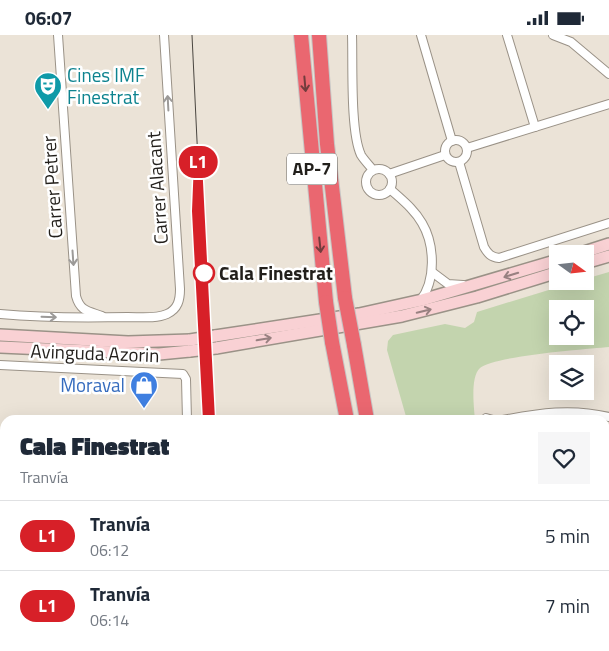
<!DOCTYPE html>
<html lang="es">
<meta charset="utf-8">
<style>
:root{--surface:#fff;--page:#f6f6f7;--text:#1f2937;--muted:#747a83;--line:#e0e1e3}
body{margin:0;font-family:"Titillium Web",sans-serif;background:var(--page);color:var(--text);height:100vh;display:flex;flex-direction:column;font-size:19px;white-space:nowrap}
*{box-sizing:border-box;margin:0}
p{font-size:16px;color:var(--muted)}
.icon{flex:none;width:28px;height:28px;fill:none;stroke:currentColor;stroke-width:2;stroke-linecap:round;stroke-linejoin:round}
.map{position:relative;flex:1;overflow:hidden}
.drawer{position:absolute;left:0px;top:380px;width:610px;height:236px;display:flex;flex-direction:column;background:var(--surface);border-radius:15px 15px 0 0;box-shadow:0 5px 20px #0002}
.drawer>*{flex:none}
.badge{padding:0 10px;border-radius:16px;font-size:18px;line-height:32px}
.needle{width:32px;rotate:105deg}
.controls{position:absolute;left:549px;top:210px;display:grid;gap:10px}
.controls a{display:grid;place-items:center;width:45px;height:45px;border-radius:0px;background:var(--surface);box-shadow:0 5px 20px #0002;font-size:25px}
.map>.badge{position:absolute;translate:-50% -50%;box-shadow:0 0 0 2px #fff}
.round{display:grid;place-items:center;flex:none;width:52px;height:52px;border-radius:0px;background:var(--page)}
.overview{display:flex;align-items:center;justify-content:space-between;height:85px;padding:0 20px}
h1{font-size:24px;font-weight:800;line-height:38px}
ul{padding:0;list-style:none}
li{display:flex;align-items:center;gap:15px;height:70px;padding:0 20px;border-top:1px solid var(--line)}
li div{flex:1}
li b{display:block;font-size:19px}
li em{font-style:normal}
li .badge{min-width:55px;font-weight:700;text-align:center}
.status{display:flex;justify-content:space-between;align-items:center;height:35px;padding:0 25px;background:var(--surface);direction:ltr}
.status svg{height:14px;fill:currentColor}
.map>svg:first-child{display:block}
</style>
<div class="status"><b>06:07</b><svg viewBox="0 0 49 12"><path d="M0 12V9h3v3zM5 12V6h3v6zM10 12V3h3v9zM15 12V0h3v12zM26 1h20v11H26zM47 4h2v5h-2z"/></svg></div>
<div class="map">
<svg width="609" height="616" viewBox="0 0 609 616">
<rect width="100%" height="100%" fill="#ebe3d7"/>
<path fill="#c3d4ae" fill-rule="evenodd" d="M609 237V312C587 314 493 321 480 333 470 342 474 372 475 385H407L387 315 388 306 393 300 445 289 465 293 474 287 477 277 578 246H585V244ZM558 274H585V301H558Z"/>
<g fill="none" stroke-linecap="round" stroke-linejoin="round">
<g stroke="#9a9287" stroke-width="10">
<g id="minor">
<path d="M58 0 76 261C80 276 88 276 102 281"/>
<path d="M352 0C353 27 350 97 361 120 364 125 369 130 373 135"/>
<path d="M421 0 452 106"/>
<path d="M507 0 535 92"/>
<path d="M553 0 571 7 609 39"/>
<circle cx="456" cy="116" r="11"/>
<path d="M467 113 609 69"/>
<path d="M459 127 484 212C488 219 491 222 499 223L609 188"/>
<circle cx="379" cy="147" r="13"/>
<path d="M389 139 445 120"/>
<path d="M390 154C402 165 414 174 422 188 435 210 436 246 420 266"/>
<path d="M432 237 448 249 463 250"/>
<path d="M0 279C43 283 85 283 128 282 140 282 156 284 167 279 178 274 180 265 180 254L164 0"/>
<path d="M0 330 183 339 186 344 187 385"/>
<path d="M486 383 493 385"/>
<path d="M503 385C539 378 572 373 609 382"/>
<path d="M0 488 3 493 0 500"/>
<path d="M0 503 5 515"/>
<path d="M605 533 609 529"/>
<path d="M49 611 51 616"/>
<path d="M147 611 149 616"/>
<path d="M195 611V616"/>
</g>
</g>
<g stroke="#9a9287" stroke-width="14">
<g id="secondary">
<path d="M578 219 609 209"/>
<path d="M585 228 609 221"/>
<path d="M0 300 128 307 190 305"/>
<path d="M215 301 359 279 422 265 558 225"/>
<path d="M0 312 159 319 190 316"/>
<path d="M216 313 402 281 477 262 558 237"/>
</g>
</g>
<g stroke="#c6c5c4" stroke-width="16">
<g id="motorway">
<path d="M301 0 326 267"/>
<path d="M319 0 327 109 345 263"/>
<path d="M332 307 347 385"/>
<path d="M354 310 367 385"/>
<path d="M403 611 405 616"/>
<path d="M433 611 434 616"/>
<path d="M498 611 507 616"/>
<path d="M287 616 288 611"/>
</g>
</g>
<use href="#minor" stroke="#fff" stroke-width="8"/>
<use href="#secondary" stroke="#f9d1d4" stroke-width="11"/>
<use href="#motorway" stroke="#ea6770" stroke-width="14"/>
<g stroke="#4a4640" stroke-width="1">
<path d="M192 0 206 296"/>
<path d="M208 324 211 385"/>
<path d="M218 611V616"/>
</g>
<g stroke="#9a9287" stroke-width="14" stroke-linecap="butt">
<g id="secondary-bridge">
<path d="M190 305 215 301"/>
<path d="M190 316 216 313"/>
</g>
</g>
<g stroke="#c6c5c4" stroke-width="16" stroke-linecap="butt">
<g id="motorway-bridge">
<path d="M345 263 354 310"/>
<path d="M326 267 332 307"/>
</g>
</g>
<use href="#secondary-bridge" stroke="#f9d1d4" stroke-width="11"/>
<use href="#motorway-bridge" stroke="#ea6770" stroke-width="14"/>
</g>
<defs><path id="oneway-shaft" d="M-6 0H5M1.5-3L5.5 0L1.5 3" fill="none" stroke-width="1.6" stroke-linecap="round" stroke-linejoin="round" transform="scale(1.25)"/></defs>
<g stroke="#723c3d">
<use href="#oneway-shaft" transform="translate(305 49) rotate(85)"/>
<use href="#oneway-shaft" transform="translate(320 210) rotate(84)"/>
</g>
<g stroke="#9c9a98">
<use href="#oneway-shaft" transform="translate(168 68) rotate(-93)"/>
<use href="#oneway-shaft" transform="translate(73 223) rotate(86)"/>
<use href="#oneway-shaft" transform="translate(49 282) rotate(2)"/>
</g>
<g stroke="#988181">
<use href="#oneway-shaft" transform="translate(511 240) rotate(163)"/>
<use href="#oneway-shaft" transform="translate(424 276) rotate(-14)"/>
<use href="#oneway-shaft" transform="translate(264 304) rotate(-10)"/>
</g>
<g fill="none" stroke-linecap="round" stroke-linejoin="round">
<g stroke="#fff" stroke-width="11">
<path id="line" d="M207 385 196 176 198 127 211 385"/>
</g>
<use href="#line" stroke="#d72028" stroke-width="8"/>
</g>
<defs>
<g id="theatre-pin" transform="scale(1.4375)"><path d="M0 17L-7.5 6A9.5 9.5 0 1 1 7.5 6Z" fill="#0f9aa8" stroke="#fff"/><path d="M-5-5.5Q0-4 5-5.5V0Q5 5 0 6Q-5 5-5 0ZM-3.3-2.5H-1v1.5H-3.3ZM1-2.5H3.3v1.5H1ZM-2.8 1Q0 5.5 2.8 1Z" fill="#fff"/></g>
<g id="shop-pin" transform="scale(1.4375)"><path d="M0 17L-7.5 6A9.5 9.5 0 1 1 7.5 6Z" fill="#3f7fe0" stroke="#fff"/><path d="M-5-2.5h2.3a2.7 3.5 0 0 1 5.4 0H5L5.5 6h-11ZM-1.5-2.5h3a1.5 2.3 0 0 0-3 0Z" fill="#fff"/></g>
</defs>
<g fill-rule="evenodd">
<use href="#theatre-pin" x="48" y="51"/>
<use href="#shop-pin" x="144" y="350"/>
</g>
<circle fill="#fff" stroke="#d72028" stroke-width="2.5" cx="204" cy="238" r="10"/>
<g text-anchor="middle" stroke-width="5" stroke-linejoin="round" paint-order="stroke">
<rect fill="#fff" stroke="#64625f" stroke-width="1" x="287" y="118.5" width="50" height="31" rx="4"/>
<g font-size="18" font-weight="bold" fill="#221f1b">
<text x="312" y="140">AP-7</text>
</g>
<g font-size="19" fill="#0d838f" stroke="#fff" text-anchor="start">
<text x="67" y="47">Cines IMF<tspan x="67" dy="22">Finestrat</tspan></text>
</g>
<g font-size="19" fill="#221f1b" stroke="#fff">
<text transform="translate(52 152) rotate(-94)" y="7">Carrer Petrer</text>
<text transform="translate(157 153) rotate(-94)" y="7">Carrer Alacant</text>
<text transform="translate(95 318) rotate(2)" y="7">Avinguda Azorin</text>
</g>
<g font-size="19" font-weight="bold" fill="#221f1b" stroke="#fff" text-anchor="start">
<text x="219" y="245">Cala Finestrat</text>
</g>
<g font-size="19" fill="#366cbe" stroke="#fff" text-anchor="end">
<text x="125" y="357">Moraval</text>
</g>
</g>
</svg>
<div class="controls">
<a><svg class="needle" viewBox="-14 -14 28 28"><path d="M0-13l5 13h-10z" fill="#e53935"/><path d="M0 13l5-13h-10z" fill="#747a83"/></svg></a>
<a><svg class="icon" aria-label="locate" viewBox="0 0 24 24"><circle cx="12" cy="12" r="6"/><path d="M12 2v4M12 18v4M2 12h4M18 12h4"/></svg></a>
<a><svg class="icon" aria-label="layers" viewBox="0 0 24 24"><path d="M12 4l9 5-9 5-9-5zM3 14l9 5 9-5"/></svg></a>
</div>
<b class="badge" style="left:198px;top:127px;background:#d72028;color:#fff">L1</b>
<section class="drawer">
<div class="overview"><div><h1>Cala Finestrat</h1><p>Tranvía</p></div><a class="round"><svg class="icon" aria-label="heart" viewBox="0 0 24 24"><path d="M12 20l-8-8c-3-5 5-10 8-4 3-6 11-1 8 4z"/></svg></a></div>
<ul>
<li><span class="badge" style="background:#d72028;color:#fff">L1</span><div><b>Tranvía</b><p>06:12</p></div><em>5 min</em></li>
<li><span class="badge" style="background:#d72028;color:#fff">L1</span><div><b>Tranvía</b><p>06:14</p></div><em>7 min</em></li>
</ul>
</section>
</div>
